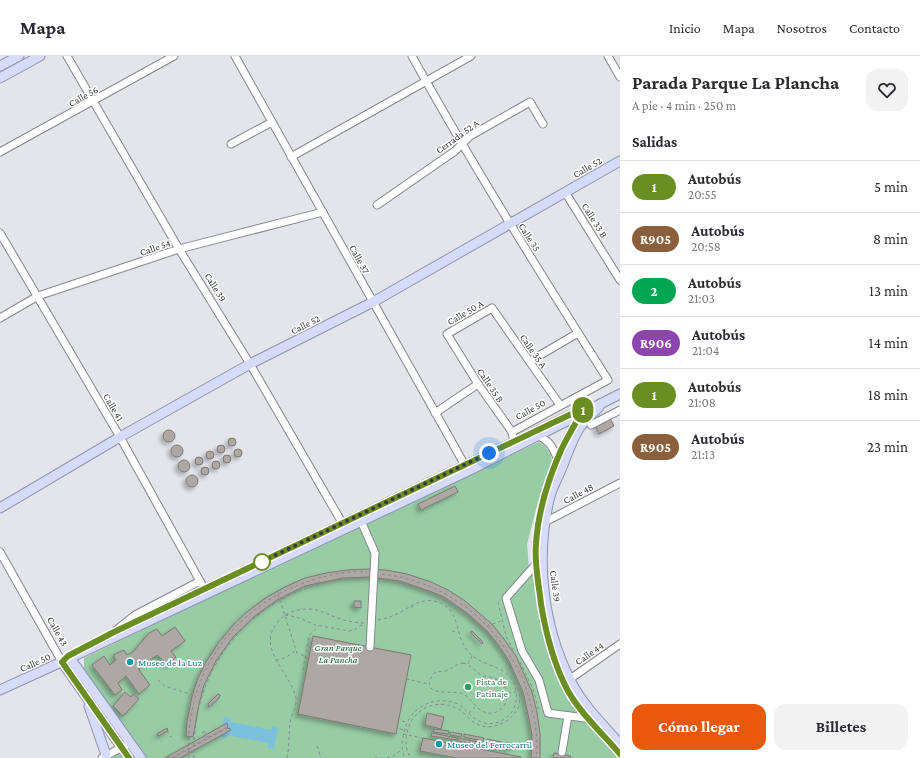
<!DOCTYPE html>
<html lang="es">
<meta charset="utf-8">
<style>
:root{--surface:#fff;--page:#f2f2f3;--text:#2b2b33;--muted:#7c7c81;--line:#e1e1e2;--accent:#ea580c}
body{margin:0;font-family:"Crimson Pro",serif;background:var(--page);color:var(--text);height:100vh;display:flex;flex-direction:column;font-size:15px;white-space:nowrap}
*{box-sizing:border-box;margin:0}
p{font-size:13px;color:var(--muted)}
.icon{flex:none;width:22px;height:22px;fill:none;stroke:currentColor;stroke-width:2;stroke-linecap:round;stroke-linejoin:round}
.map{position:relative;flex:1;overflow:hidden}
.panel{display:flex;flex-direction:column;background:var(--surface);width:300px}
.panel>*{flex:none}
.badge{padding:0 8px;border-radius:13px;font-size:14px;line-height:26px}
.you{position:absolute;width:20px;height:20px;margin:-10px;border:3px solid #fff;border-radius:50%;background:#1a73e8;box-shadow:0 0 0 6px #1a73e833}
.map>.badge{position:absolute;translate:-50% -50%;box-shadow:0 0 0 2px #fff}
h2{padding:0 12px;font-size:15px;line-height:36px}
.round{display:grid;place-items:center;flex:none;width:42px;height:42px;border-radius:12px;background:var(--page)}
.overview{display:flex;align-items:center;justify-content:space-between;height:68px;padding:0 12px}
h1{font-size:19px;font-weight:700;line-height:30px}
.cta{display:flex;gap:8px;margin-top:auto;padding:8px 12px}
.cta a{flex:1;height:46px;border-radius:12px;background:var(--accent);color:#fff;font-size:16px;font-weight:700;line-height:46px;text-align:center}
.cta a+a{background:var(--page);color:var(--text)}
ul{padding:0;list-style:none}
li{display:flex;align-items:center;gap:12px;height:52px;padding:0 12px;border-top:1px solid var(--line)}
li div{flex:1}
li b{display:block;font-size:15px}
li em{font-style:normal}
li .badge{min-width:44px;font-weight:700;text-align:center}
header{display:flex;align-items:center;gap:24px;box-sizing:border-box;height:56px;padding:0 20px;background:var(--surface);border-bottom:1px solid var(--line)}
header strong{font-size:19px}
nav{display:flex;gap:22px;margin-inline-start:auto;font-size:14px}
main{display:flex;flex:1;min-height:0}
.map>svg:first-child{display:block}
</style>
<header>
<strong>Mapa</strong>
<nav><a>Inicio</a><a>Mapa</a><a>Nosotros</a><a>Contacto</a></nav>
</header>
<main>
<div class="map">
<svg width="620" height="702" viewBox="0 0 620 702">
<defs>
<filter id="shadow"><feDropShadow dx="-3" dy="3" stdDeviation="2" flood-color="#0004"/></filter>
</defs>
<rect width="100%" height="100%" fill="#e3e5eb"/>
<path fill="#98cca5" d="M539 386 545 390 551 399 552 406 539 442 527 488 529 511 539 499 566 623 620 693V702H107L134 687 84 614V602L370 465 371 466Z"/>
<path fill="#7bc1de" d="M224 661 231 662V666L271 674 272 670 278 672 274 693 268 692V687L227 679 226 682 220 681Z"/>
<g fill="#ada8a4" stroke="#7d7874" filter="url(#shadow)">
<path d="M610 362 614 370 599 378 595 369Z"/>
<circle cx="169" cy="380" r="6"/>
<circle cx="232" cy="386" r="4"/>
<circle cx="177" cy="395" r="6"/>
<circle cx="221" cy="393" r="4"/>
<circle cx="238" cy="397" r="4"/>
<circle cx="210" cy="399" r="4"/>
<circle cx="227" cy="403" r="4"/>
<circle cx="199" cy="405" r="4"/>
<circle cx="184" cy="410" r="6"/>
<circle cx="216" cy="409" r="4"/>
<circle cx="205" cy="415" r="4"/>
<circle cx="192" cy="425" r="6"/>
<path d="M455 430 458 436 421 454 418 448Z"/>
<path d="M370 513 386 514 407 518 431 526 448 534 465 545 492 568 504 583 516 600 532 636 537 656 540 678V702H531L532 680 529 663 523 636 517 623 508 603 497 587 487 575 467 557 444 541 432 536 400 525 371 521 343 522 305 530 277 544 255 560 233 581 216 605 204 629 199 648 193 681 186 680 187 666 192 640 198 622 206 606 219 586 234 568 248 555 267 541 285 531 305 522 326 517 347 514Z"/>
<path d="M354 545H361V552L354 551Z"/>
<path d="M175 571 185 585 171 595 176 601 168 609 157 599 139 612V614L150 629 139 638 126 620 118 627 122 634 115 639 92 609 104 600 110 609 116 604 113 599 124 594 127 599 133 596 149 577 157 573 162 580Z"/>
<path d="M472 575 483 586 482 588 470 576Z"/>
<path d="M313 580 411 599 396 678 298 658Z"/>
<path d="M125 636 131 641 133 638 139 643 123 660 113 650Z"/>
<path d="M218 638 220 639 219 642 209 651 208 648Z"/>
<path d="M427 657 444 661 441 673 425 669Z"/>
<path d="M227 667 228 673 229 672 231 674 180 702H165Z"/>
<path d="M167 672 168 675 158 680 157 678Z"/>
<path d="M434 673 449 675 448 678 433 676Z"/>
<path d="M450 676 462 678 461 681 450 679Z"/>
<path d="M432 677 457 682 456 684 431 680Z"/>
<path d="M464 678 484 682 483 685 464 681Z"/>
<path d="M423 682 521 701V702H456L420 695Z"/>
<path d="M458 682 483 687V689L458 685Z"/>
<path d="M487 683 502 686V689L486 686Z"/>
<path d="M505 686 515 688 514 691 505 689Z"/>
<path d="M486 687 510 692V694L485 690Z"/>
<path d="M554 697 571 700 570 702H553Z"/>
</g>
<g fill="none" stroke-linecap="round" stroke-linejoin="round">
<g stroke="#84868c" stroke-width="9">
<g id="minor">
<path d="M67 0 179 193 250 308 344 470"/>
<path d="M235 0 467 413"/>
<path d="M412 0C473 110 540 217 608 324L512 376"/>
<path d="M608 0 620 21"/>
<path d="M231 88 272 66"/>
<path d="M0 96 174 0"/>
<path d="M291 101 471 0"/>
<path d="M565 136 620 224"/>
<path d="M377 149 455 95 470 80 530 46 543 68"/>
<path d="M0 177 120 381 206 536"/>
<path d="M0 262 38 240 179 193 323 156"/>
<path d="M530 305 578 277"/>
<path d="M581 356 562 392 542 450 536 488 537 517 544 565 556 608 568 635 580 653 620 698"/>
<path d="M435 357 478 328"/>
<path d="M591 369 620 354"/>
<path d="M536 378C550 386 552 389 558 404"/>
<path d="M513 381 512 376 478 328 447 278 492 252 560 349"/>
<path d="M361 465 375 497 370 591"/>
<path d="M545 466 620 427"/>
<path d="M0 496 62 606 65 604"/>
<path d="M537 507 506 542 522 595 539 624 548 657 592 663"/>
<path d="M123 572 579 354"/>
<path d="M114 576 135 559 200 525"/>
<path d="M570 623 620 588"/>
<path d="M562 696 568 660"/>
<path d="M102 702 126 689"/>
</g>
</g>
<g stroke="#8d93b4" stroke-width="11">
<g id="major">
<path d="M0 10 19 0"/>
<path d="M0 22 40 0"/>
<path d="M599 351C592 358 582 366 577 376 571 387 567 398 563 409 559 419 553 430 550 440 535 500 542 568 570 624 582 648 602 668 620 688"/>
<path d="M0 452 120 381 250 308 373 246 620 105"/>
<path d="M70 602 141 702"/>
<path d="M62 606 129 702"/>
<path d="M0 634 70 602 468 415 620 338"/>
<path d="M89 650 106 699"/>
</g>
</g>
<g stroke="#86888c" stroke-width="1" stroke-dasharray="3 3" stroke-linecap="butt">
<path d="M382 518C435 524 482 554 510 600 514 606 518 612 521 619 524 625 526 632 528 639 534 658 539 682 536 702"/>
<path d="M380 523C436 531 490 563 513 617 518 628 523 642 517 654 509 668 489 676 475 667 468 663 464 655 456 652 439 643 416 651 409 670 405 681 404 692 411 702"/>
<path d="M278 538 297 597 309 602"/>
<path d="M498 546 506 580 514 596"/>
<path d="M411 550 414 554"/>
<path d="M285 559 296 561 316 569 349 575 354 574 363 568"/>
<path d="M378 564C384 563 390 561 395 559 408 553 419 542 434 545 461 551 454 576 466 593 479 613 514 607 516 636 517 643 516 648 513 654 505 668 487 672 474 662 468 658 465 652 458 648 437 639 413 649 406 670 402 681 400 692 405 702"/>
<path d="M487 570 501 565"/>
<path d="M452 575 459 576"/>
<path d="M276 604C283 604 290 599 296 594"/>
<path d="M520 606 533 633 539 655"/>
<path d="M463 607C471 609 475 615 481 619 485 621 489 620 493 622 505 625 510 637 505 648 502 653 498 656 493 657 477 659 474 643 463 638 453 633 418 643 433 618 438 614 443 617 448 614 454 611 457 608 463 607Z"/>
<path d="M468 608 472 600"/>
<path d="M303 614 309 579 319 570"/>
<path d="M406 623 429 628"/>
<path d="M158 624 165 630 196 640"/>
<path d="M508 637 516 636"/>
<path d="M469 657 475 651"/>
<path d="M402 665 407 666"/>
<path d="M400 673 407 674"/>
<path d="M167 675 171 681"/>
<path d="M204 675 202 677 206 682"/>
<path d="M403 678 422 682"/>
<path d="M158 680 162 686"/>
<path d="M317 690 321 702"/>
<path d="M171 702 227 671"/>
<path d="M180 702 194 695"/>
<path d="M189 702C189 691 188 679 190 668 197 603 243 548 304 527 322 520 348 514 367 516"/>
<path d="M194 702C190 601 266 522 367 522"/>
<path d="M287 702C290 689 288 675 291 662 293 655 297 650 296 642 291 617 256 593 277 567 284 557 294 554 306 553 320 552 331 561 344 564 351 566 358 567 365 567"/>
<path d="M375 702H383"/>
<path d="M387 702 392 701 401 694"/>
</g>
<use href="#minor" stroke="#fff" stroke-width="7"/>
<use href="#major" stroke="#d6dbf9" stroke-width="9"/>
<g stroke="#86888c" stroke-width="1" stroke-dasharray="3 3" stroke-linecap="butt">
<path d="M204 675 208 681"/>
<path d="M173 702 227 672"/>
</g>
</g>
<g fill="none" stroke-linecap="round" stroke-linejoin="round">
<g stroke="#fff" stroke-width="9">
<path id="line" d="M129 702 62 606 68 600 114 576 584 352C577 365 569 378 562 392 549 421 538 455 536 488 534 508 539 528 541 548 546 578 554 609 568 635 581 658 603 678 620 698"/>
</g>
<use href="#line" stroke="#6b8e23" stroke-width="6"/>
<path stroke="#38393b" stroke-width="4" stroke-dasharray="0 7.2" d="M262 506 259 507 489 397"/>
</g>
<circle fill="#fff" stroke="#6b8e23" stroke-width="2" cx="262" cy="506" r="8"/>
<g fill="#0f9aa8" stroke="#fff" stroke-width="1.5">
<circle cx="130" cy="606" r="4"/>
<circle cx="439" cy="688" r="4"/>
</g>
<circle fill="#2e9e5b" stroke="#fff" stroke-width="1.5" cx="468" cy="631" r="4"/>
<g text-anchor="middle" stroke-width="3" stroke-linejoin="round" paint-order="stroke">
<g font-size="10" fill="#38393b" stroke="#fff">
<text transform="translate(83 40) rotate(-29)" y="4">Calle 56</text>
<text transform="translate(457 80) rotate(-36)" y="4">Cerrada 52 A</text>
<text transform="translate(587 111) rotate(-30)" y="4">Calle 52</text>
<text transform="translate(595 164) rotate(58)" y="4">Calle 33 B</text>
<text transform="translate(530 181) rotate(58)" y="4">Calle 35</text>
<text transform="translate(155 191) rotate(-19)" y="4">Calle 54</text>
<text transform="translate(360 203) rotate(61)" y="4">Calle 37</text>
<text transform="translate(216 231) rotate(58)" y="4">Calle 39</text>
<text transform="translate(465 256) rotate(-30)" y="4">Calle 50 A</text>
<text transform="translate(305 268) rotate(-27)" y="4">Calle 52</text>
<text transform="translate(534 295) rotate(55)" y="4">Calle 35 A</text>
<text transform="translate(491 329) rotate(56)" y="4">Calle 35 B</text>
<text transform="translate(114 351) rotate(60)" y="4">Calle 41</text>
<text transform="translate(530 353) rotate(-29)" y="4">Calle 50</text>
<text transform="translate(578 437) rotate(-28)" y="4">Calle 48</text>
<text transform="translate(556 530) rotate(83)" y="4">Calle 39</text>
<text transform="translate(58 575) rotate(61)" y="4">Calle 43</text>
<text transform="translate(589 597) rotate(-35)" y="4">Calle 44</text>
<text transform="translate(35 606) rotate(-24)" y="4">Calle 50</text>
</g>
<g font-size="10" font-style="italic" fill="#0c6635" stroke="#fff">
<text x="338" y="595">Gran Parque<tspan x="338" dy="12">La Pancha</tspan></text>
</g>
<g font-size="10" fill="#0d838f" stroke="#fff" text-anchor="start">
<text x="138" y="610">Museo de la Luz</text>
<text x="447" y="692">Museo del Ferrocarril</text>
</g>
<g font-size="10" fill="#27864d" stroke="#fff" text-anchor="start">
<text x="476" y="629">Pista de<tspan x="476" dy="12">Patinaje</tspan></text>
</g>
</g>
</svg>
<div class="you" style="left:489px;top:397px"></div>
<b class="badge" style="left:583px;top:354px;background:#6b8e23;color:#fff">1</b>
</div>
<section class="panel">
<div class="overview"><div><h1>Parada Parque La Plancha</h1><p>A pie · 4 min · 250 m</p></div><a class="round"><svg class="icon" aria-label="heart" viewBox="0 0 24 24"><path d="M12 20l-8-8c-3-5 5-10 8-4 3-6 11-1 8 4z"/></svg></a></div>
<h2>Salidas</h2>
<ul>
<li><span class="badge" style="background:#6b8e23;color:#fff">1</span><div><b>Autobús</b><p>20:55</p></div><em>5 min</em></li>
<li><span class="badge" style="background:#8b5e3c;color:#fff">R905</span><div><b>Autobús</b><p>20:58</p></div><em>8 min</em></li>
<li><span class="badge" style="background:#00a651;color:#fff">2</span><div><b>Autobús</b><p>21:03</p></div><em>13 min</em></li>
<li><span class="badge" style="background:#8e44ad;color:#fff">R906</span><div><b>Autobús</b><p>21:04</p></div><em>14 min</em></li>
<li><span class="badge" style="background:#6b8e23;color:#fff">1</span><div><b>Autobús</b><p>21:08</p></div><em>18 min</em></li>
<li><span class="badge" style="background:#8b5e3c;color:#fff">R905</span><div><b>Autobús</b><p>21:13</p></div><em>23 min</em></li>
</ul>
<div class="cta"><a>Cómo llegar</a><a>Billetes</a></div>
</section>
</main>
